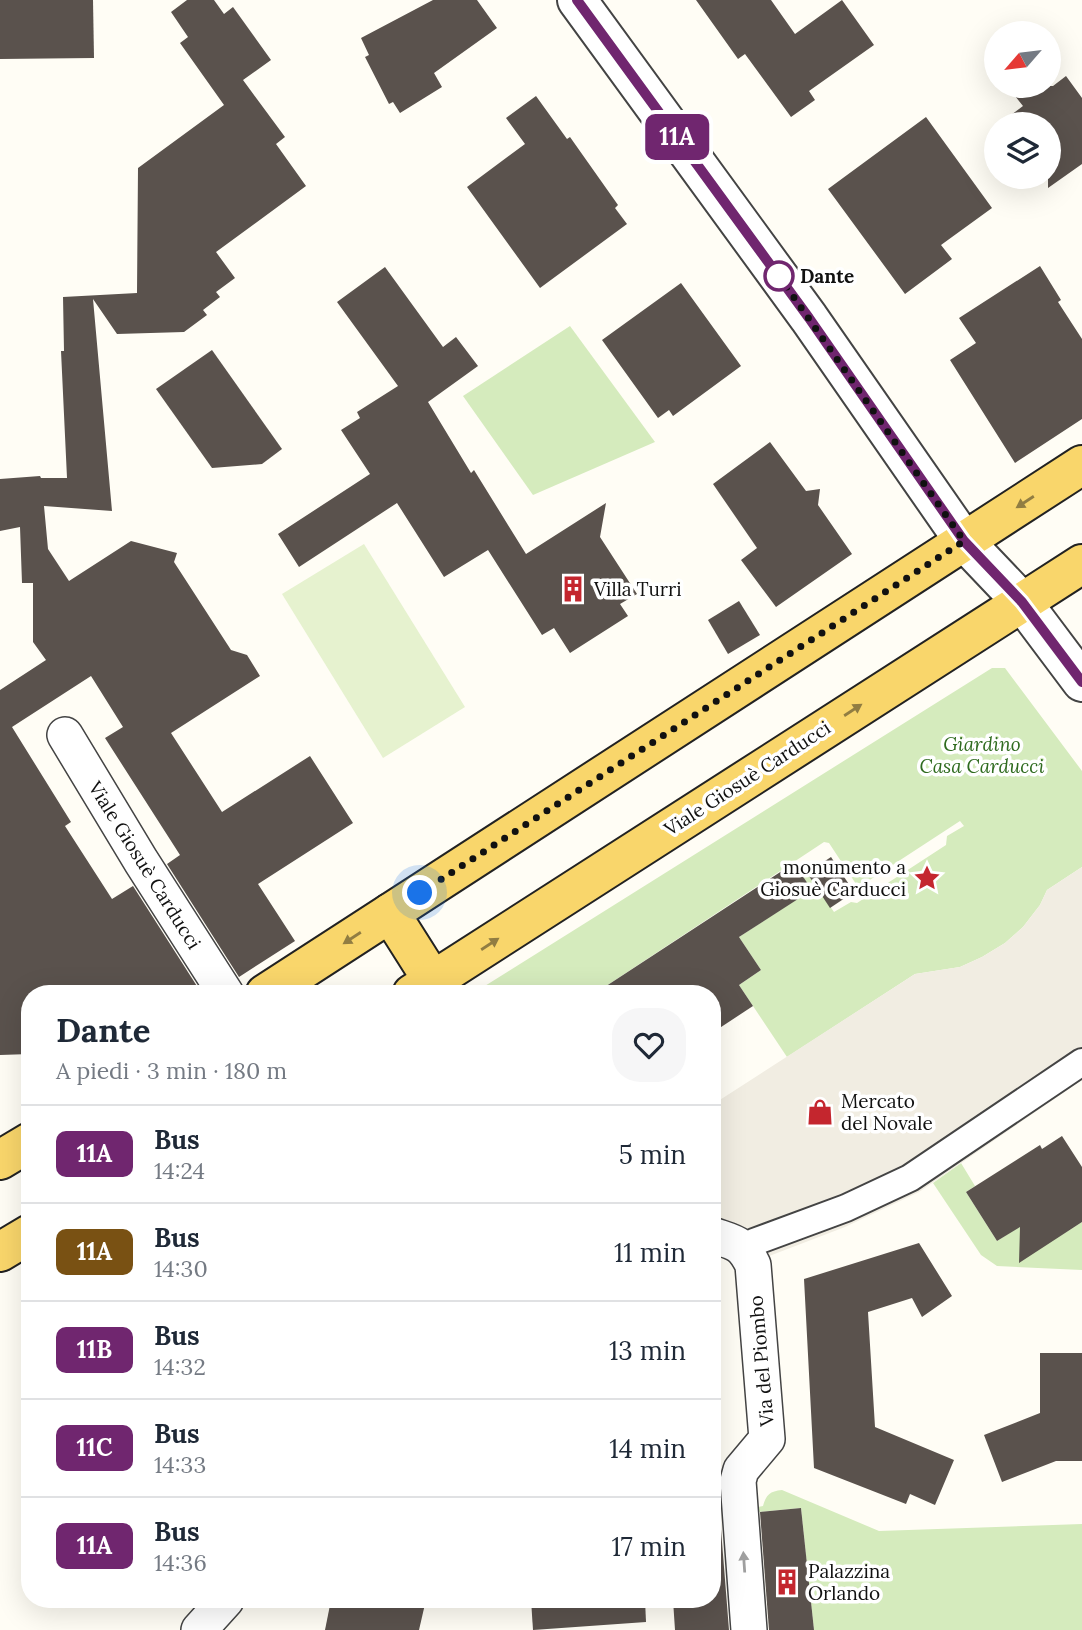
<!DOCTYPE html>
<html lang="it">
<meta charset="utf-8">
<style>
:root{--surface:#fff;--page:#f6f6f7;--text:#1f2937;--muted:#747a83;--line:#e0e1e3}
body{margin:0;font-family:Lora,serif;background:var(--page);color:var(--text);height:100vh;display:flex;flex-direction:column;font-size:26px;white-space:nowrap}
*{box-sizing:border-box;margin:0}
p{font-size:23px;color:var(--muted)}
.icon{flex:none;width:38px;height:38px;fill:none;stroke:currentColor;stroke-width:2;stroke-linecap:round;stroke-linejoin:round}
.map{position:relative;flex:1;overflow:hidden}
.sheet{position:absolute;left:21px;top:985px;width:700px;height:623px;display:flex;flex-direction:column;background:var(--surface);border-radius:28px;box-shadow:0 7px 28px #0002}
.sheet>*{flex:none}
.badge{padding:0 14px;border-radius:10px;font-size:24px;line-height:46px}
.needle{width:46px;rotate:242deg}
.fabs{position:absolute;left:984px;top:21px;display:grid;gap:14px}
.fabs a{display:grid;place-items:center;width:77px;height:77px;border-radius:50%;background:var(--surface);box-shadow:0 7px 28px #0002;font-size:35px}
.you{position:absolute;width:35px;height:35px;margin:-18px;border:5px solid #fff;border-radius:50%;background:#1a73e8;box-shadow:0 0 0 10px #1a73e833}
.map>.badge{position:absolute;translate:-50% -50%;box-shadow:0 0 0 4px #fff}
.round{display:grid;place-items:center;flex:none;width:74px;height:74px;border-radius:28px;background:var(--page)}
.overview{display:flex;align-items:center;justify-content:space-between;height:119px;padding:0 35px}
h1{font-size:33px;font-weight:800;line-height:52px}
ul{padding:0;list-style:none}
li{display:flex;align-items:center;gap:21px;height:98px;padding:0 35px;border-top:2px solid var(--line)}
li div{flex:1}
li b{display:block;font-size:26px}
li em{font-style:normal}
li .badge{min-width:77px;font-weight:700;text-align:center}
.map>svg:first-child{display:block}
</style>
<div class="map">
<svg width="1082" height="1630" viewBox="0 0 1082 1630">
<rect width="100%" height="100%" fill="#fffdf5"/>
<g fill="#d5ebbd">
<path d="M570 326 655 442 533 495 463 396Z"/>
<path d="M992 668H1005L1082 771V867L1047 890 1040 905 1023 927 1005 943 982 957 960 967 915 974 787 1057 739 985 761 970 739 937 811 890 798 868 801 867 805 870 834 912 851 902 857 903 946 845 947 836 964 826 960 821 862 885 856 884 829 843 824 842 594 994H479L480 989Z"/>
<path d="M961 1163 975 1186 966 1192 997 1241 1044 1211 1060 1236 1082 1222V1270L997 1266 981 1255 933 1183Z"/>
<path d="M782 1490 879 1531 1082 1524V1630H814L801 1508 758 1512V1507L763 1506C766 1495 770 1491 782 1490Z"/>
</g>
<path fill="#e6f2cf" d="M364 544 465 707 383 758 282 594Z"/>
<path fill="#f1ede2" d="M1082 867V1080L919 1192 845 1227 764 1258 712 1222V1105L915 974 960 967 982 957 1005 943 1023 927 1040 905 1047 890Z"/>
<g fill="#5a524d">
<path d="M0 0H93L94 58 0 59Z"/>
<path d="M187 0H214L224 14 233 7 271 60 243 80 285 137 276 144 306 186 216 252 235 278 216 292 220 297 203 310 207 315 184 332 117 334 93 299 112 511 44 506 48 549 69 581 131 541 177 553 174 562 231 650 247 655 260 676 171 733 222 812 310 756 353 823 258 884 295 941 239 977 167 864 180 855 105 738 123 727 91 676 12 727 71 822 65 826 112 899 133 886 202 994H30V1054L0 1055V690L46 660 33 642V583H22L20 527 0 531V479L40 476 41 478H67L61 351H64L63 297 137 293 138 168 224 105 180 43 188 37 171 12Z"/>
<path d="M433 0H477L497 28 434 73 442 87 400 113 393 102 389 104 365 57 369 55 361 38Z"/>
<path d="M696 0H771L795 34 842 0 874 45 809 91 815 100 791 117 745 54 738 59Z"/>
<path d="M1066 76 1082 98V164L1048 188V124H999L1023 106 1007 86H1053Z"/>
<path d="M536 96 567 139 570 137 618 205 615 208 627 224 540 288 467 187 525 144 506 118Z"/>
<path d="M926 117 992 208 941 245 952 259 905 294 828 189Z"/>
<path d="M1040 266 1061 300 1058 302 1082 339V419L1015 463 950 360 976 343 959 318Z"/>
<path d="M385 267 443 347 456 337 478 366 428 402 471 473 474 470 526 554 606 503 600 537 637 594 620 604 628 616 570 653 554 628 542 635 488 550 444 577 397 503 299 567 278 534 370 474 341 430 360 418 357 412 398 386 337 302Z"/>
<path d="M681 283 741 366 673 416 669 410 658 418 602 340Z"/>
<path d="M212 350 282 449 262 464 212 468 156 389Z"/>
<path d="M770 442 806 491 820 489 818 505 852 554 776 607 741 560 757 548 713 484Z"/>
<path d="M739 601 760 635 728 654 708 620Z"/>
<path d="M831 857 854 892 830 908 807 873Z"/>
<path d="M794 863 812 890 739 937 761 970 739 985 753 1006 712 1033V994H594Z"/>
<path d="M1062 1136 1082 1167V1222L1019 1263 1020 1227 997 1241 966 1192 1040 1145 1042 1149Z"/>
<path d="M919 1243 952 1296 922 1317 912 1298 868 1312 875 1427 954 1460 935 1505 910 1494 906 1504 814 1468 804 1279Z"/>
<path d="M1040 1353H1082V1461H1056L1002 1482 984 1435 1040 1413Z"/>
<path d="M801 1508 814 1630H769L760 1512Z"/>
<path d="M720 1517 729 1630H675L673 1600H712V1518Z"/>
<path d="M331 1600H405L425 1604 419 1630H325Z"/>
<path d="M531 1600H645L646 1622 533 1630Z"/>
</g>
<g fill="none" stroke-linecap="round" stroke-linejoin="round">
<g stroke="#444" stroke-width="30">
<path id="pedestrian" d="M746 1250 754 1242 846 1208 910 1178 1082 1062"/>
</g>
<g stroke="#444" stroke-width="38">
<g id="minor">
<path d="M65 735 141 861 226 994"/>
<path d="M712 1235C735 1243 742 1242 753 1265L767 1439 741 1470 738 1481 749 1630"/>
<path d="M199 1630 226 1600"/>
</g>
</g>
<g stroke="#444" stroke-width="42">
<path id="tertiary" d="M577 0 809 318 964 541 1022 602 1082 682"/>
</g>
<g stroke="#222" stroke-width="42">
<g id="primary">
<path d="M390 913 433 981"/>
<path d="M265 994 1082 465"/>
<path d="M412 994 1082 564"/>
<path d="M0 1160 30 1142"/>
<path d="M0 1252 30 1234"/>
</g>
</g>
<use href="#pedestrian" stroke="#fff" stroke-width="26"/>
<use href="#minor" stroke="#fff" stroke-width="35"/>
<use href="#tertiary" stroke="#fff" stroke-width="38"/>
<use href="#primary" stroke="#f9d66b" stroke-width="38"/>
</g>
<defs><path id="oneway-solid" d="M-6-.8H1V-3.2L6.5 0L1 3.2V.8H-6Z" transform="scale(1.75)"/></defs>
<g fill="#917d42">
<use href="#oneway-solid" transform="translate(1025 502) rotate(147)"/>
<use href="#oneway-solid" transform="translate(853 710) rotate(-33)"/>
<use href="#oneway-solid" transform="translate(352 938) rotate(147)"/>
<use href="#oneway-solid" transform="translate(490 944) rotate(-33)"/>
</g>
<use fill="#a0a0a0" href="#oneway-solid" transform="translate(744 1562) rotate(-94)"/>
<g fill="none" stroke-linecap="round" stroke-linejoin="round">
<g stroke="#fff" stroke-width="16">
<path id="line" d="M577 0 809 318 964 541 1022 602 1082 682"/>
</g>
<use href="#line" stroke="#70266f" stroke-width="10"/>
<path stroke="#111" stroke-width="7" stroke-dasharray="0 12.6" d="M420 893 964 541 779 276"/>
</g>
<defs>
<g id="building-bare" transform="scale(2.1)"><path d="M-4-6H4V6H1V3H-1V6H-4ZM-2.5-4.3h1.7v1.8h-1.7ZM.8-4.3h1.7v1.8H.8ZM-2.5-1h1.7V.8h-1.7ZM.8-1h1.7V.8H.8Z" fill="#c4262e" stroke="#fff" stroke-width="2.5" paint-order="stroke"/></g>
<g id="sight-bare" transform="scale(2.1)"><path d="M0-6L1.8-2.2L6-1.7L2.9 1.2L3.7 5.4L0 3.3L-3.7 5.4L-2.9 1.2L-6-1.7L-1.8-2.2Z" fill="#c4262e" stroke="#fff" stroke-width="2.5" paint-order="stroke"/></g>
<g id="shop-bare" transform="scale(2.1)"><path d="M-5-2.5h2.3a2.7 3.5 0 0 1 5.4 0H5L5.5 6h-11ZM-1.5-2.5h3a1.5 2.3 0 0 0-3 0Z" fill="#c4262e" stroke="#fff" stroke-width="2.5" paint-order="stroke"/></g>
</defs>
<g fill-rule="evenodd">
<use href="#building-bare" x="573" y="589"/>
<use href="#sight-bare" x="927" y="878"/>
<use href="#shop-bare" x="820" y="1112"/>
<use href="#building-bare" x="787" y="1582"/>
</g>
<circle fill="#fff" stroke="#70266f" stroke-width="3.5" cx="779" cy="276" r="14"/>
<g text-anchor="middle" stroke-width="7" stroke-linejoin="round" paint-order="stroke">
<g font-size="19" font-weight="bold" fill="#111" stroke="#fff" text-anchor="start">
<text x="800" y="283">Dante</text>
</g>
<g font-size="19" fill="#111" stroke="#fff" text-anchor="start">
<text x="594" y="596">Villa Turri</text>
<text x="906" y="874" text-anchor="end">monumento a<tspan x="906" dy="22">Giosuè Carducci</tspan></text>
<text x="841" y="1108">Mercato<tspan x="841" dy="22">del Novale</tspan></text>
<text x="808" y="1578">Palazzina<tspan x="808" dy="22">Orlando</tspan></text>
</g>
<g font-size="19" font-style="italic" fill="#2f6b1f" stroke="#fff">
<text x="982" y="751">Giardino<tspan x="982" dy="22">Casa Carducci</tspan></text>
</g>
<g font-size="19" fill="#111" stroke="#fff">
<text transform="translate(747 778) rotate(-33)" y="7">Viale Giosuè Carducci</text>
<text transform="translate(145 865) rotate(58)" y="7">Viale Giosuè Carducci</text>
<text transform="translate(761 1361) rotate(-95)" y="7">Via del Piombo</text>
</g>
</g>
</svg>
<div class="fabs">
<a><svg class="needle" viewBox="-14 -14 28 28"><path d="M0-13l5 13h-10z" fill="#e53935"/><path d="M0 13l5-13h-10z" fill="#747a83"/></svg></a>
<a><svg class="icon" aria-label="layers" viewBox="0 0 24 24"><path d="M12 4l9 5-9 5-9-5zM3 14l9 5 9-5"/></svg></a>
</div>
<div class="you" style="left:420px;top:893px"></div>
<b class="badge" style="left:677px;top:137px;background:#70266f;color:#fff">11A</b>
<section class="sheet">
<div class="overview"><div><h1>Dante</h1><p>A piedi · 3 min · 180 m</p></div><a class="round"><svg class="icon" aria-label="heart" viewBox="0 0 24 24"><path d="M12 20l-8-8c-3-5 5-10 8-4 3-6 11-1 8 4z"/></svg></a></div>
<ul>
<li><span class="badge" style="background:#70266f;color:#fff">11A</span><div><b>Bus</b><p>14:24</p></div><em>5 min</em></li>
<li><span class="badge" style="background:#795113;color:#fff">11A</span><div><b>Bus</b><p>14:30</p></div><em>11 min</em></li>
<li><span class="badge" style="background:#70266f;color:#fff">11B</span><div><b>Bus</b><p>14:32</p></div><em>13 min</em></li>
<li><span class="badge" style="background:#70266f;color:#fff">11C</span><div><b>Bus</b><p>14:33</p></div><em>14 min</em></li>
<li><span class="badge" style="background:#70266f;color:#fff">11A</span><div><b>Bus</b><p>14:36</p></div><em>17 min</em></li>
</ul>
</section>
</div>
